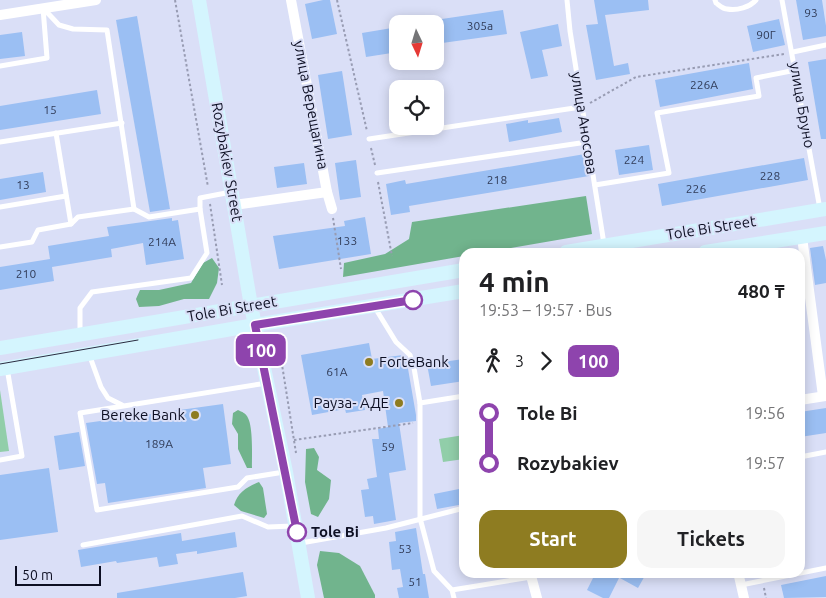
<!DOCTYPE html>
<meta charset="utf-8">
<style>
:root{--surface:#fff;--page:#f6f6f6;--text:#202124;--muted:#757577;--accent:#8e7c21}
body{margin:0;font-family:Ubuntu,sans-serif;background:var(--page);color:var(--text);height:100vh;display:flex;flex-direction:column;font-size:19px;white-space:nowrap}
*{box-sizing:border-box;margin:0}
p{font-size:16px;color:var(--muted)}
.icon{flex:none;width:28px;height:28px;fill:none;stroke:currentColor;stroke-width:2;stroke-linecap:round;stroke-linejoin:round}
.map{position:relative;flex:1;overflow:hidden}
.details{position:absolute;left:459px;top:248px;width:346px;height:330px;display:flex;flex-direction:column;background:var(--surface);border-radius:15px;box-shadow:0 2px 12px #0003}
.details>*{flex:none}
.badge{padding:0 10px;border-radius:8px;font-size:18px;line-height:32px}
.needle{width:32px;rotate:176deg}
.controls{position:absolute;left:389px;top:15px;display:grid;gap:10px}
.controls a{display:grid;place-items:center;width:55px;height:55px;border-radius:10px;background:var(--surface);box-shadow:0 2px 12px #0003;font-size:25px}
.scale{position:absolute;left:15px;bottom:12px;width:86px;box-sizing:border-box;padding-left:5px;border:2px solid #0d0f23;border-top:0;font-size:14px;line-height:18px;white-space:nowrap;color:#0d0f23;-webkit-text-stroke:4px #dadff7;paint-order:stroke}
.map>.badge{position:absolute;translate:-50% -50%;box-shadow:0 0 0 2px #fff}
.legs{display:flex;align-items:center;gap:8px;height:55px;padding:0 20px;font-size:16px}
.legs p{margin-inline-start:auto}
.overview{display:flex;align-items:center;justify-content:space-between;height:85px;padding:0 20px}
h1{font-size:28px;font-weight:700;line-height:38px}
.button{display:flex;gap:10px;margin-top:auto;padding:10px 20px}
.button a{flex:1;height:58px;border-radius:15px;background:var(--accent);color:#fff;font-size:20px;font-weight:700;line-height:58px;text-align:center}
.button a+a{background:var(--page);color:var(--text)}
ul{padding:0 20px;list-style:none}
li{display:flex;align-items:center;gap:18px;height:50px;font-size:19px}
li i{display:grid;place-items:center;width:8px;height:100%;margin:0 6px;background:currentColor}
li i::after{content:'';width:12px;height:12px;margin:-6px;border:4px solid;border-radius:50%;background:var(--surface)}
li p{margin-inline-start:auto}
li:first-child i{background:linear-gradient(#0000 50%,currentColor 0)}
li:last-child i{background:linear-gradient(currentColor 50%,#0000 0)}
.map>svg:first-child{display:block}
</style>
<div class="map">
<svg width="826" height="598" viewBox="0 0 826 598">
<rect width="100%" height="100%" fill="#dadff7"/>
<g fill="#91cea9">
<path d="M0 390 9 451 0 452Z"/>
<path d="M464 435V459L443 462 439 439Z"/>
</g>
<g fill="#71b48d">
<path d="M586 196 592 234 487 252H464V256L343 277 344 263 385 254 409 239 412 222Z"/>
<path d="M212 258 219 268 217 283 209 299H184L159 306 139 307 136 299 140 290H159L191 283 203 263Z"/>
<path d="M238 410C242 412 246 413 248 418 253 427 252 456 252 468H247L238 449V434L232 424 233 413Z"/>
<path d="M314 448 319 457 317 470 331 480 329 499 318 517 311 514 305 482 306 449Z"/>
<path d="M259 482 263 488 267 514 264 518 241 511 234 505C238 492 247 487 259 482Z"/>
<path d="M320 551 339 553 360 566 375 595V598H324L317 565Z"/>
</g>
<g fill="#9bbff3">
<path d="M323 0H330L337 34 312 39 305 4Z"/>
<path d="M594 0H648L649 10 605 15 614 66 628 63 630 74 596 80 586 25 598 24Z"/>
<path d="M796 0H822L826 26V36L803 40Z"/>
<path d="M503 10 507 34 435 44V20Z"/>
<path d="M137 16 170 209 150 212 116 20Z"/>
<path d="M779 19 785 45 753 52 747 26Z"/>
<path d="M558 24 562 46 542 50 548 76 531 79 520 32Z"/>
<path d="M398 27V52L366 57 362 33Z"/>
<path d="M22 32 25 56 0 59V35Z"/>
<path d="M826 59V139H821L808 62Z"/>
<path d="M749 63 753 89 660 107 655 80Z"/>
<path d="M342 71 352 135 328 139 318 75Z"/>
<path d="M97 90 101 114 0 130V106Z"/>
<path d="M559 118 562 132 509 142 506 124 528 120V123Z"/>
<path d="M649 145 653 170 619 175 615 150Z"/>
<path d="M585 154 589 176 409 206 410 212 391 215 386 184 405 180 406 184Z"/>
<path d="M804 158 808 180 662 206 658 184Z"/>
<path d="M356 160 361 197 340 200 335 163Z"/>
<path d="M304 163 307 184 277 188 274 167Z"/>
<path d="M43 172 46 192 0 200V179Z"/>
<path d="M365 217 371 254 279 269 273 236 345 226 344 221Z"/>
<path d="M172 218V221L178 220 184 259 146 265 143 243 111 249 112 257 52 267 54 281 0 290V267L50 259 48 246 109 236 107 227Z"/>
<path d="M823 246 826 260V283L815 285 810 248Z"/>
<path d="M369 343 372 359 403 355 406 357 416 415V421L399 423 406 470 389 473 396 520 374 524 373 516 365 517 361 490 369 489 367 479 377 477 372 439H379L378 429 388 427 383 391 362 395 365 410 346 413 345 409 312 415 301 355Z"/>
<path d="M464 359V381L431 386 427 364Z"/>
<path d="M223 404 231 464 203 468 206 488 108 503 105 483 97 484 86 423Z"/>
<path d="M826 408V433L800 437V412Z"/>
<path d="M79 432 85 466 59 470 54 436Z"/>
<path d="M49 468 58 532 0 540V475Z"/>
<path d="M464 488V504L437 509 434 494Z"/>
<path d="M416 528 423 574H425L429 598H399L397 588 403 587 400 569 392 570 389 542 396 541 395 532Z"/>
<path d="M235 532 237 547 197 554V551L176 554 178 564 159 567 157 557 117 563 116 561 81 567 78 550 181 533 182 541Z"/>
<path d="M243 572 247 596 235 598H117V593Z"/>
<path d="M596 572H608L619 578 609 598H603L587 590Z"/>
<path d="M609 572H647L638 588Z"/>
<path d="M826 576V597L784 598 781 585Z"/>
</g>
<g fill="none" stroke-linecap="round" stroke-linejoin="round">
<g stroke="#989cb3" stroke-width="2" stroke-dasharray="2.5 2.5" stroke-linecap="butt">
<path d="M175 0 208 187"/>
<path d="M337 0 367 131"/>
<path d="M590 103 636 77 784 54"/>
<path d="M371 148 375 165"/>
<path d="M378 182 392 256"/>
<path d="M210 204 222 285"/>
<path d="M333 218 341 269"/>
<path d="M280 352 296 453"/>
<path d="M294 440 413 423"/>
<path d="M764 588 766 598"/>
</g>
<g stroke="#fff" stroke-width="5">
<path d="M567 0 570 31 604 244"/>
<path d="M715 0 716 3C719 5 723 9 727 9 737 11 750 7 756 0"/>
<path d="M782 0 820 209"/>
<path d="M793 52 826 45"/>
<path d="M0 66 47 58 43 8 59 25 73 29 107 30 134 209"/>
<path d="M56 133 71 224"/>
<path d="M369 139 581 107"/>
<path d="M0 142 122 123"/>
<path d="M377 173 587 142"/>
<path d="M595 185 669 173 657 113 759 96 756 78 796 70"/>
<path d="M0 207 66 196"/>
<path d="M0 247 32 242 38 230 71 224 78 217 134 209 149 217 200 209"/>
<path d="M374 306 396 342 410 355 414 368 420 403"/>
<path d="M80 332V308L92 292 191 278 207 253 200 209V198L231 192"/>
<path d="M89 354 101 387 108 398 122 405"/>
<path d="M267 383 80 413 97 510 238 487 247 478 284 472"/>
<path d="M800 457 826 452"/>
<path d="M0 460 22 456 7 368"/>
<path d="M301 543 386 528 464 508"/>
<path d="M83 545 242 516 268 527 293 526"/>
<path d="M741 585 826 568"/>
<path d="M452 590 531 577"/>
<path d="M454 598 452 590 434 571 420 518V403L464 396"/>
</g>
<g stroke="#fff" stroke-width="10">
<path d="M291 0 327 192 332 209"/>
<path d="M0 15 96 0"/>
<path d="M234 205 327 192"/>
<path d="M802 237 823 396"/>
<path d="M800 400 826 396"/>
<path d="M530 572 537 598"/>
<path d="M738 572 744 598"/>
</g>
<g stroke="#d4f5fe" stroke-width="14">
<path d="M199 0 251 306 286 472 308 598"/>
<path d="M566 252 826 209"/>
<path d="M705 252 826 233"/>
<path d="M0 348 464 270"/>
<path d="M0 369 255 325 464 291"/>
</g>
<path stroke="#2a2c41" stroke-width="1" d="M0 364 138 340"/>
</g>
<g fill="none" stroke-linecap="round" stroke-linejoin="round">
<g stroke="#fff" stroke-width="11">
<path id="line-1" d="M297 532 255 325 413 300"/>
</g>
<use href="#line-1" stroke="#8e44ad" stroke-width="8"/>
</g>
<g fill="#fff" stroke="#8e44ad" stroke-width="2.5">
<circle cx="413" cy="300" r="9"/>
<circle cx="297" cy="532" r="9"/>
</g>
<g fill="#8e7c21" stroke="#dadff7" stroke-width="2">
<circle cx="369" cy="362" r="5"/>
<circle cx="399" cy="403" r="5"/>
<circle cx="195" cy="415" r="5"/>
</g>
<g text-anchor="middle" stroke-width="4" stroke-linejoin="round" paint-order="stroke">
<g font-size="12" fill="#303b57">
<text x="811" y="17">93</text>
<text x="480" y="30">305а</text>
<text x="766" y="39">90Г</text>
<text x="704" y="89">226А</text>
<text x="50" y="114">15</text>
<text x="634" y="164">224</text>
<text x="770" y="180">228</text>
<text x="497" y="184">218</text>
<text x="23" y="189">13</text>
<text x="696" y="193">226</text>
<text x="347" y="245">133</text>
<text x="162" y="246">214А</text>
<text x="26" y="278">210</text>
<text x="337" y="376">61А</text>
<text x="159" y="448">189А</text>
<text x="388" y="451">59</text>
<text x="405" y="553">53</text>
<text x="415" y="586">51</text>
</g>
<g font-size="15" fill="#0d0f23" stroke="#dadff7">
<text transform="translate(311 105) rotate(79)" y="5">улица Верещагина</text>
<text transform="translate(802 105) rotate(80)" y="5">улица Бруно</text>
<text transform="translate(584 123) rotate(81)" y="5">улица Аносова</text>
<text transform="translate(227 162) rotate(80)" y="5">Rozybakiev Street</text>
<text transform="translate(711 228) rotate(-9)" y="5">Tole Bi Street</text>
<text transform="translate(232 309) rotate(-10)" y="5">Tole Bi Street</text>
</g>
<g font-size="15" fill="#0d0f23" stroke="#dadff7" text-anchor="end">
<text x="379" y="367" text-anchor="start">ForteBank</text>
<text x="389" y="408">Рауза- АДЕ</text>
<text x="185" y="420">Bereke Bank</text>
</g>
<g font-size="15" font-weight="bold" fill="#0d0f23" stroke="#dadff7" text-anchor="start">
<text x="311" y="537">Tole Bi</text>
</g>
</g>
</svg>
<div class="controls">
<a><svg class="needle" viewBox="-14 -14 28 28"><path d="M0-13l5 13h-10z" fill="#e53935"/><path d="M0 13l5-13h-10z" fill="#757577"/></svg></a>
<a><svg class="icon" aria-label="locate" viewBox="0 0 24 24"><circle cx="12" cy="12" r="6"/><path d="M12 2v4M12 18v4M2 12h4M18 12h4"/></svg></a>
</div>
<div class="scale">50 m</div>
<b class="badge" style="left:261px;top:350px;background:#8e44ad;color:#fff">100</b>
<section class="details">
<div class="overview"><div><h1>4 min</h1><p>19:53 – 19:57 · Bus</p></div><b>480 ₸</b></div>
<div class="legs"><svg class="icon" aria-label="walk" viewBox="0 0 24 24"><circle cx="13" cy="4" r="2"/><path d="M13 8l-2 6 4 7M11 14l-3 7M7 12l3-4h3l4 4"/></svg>3<svg class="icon" aria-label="forward" viewBox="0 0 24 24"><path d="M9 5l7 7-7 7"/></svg><b class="badge" style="background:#8e44ad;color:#fff">100</b></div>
<ul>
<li><i style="color:#8e44ad"></i><b>Tole Bi</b><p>19:56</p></li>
<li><i style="color:#8e44ad"></i><b>Rozybakiev</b><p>19:57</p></li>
</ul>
<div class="button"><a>Start</a><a>Tickets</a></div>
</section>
</div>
